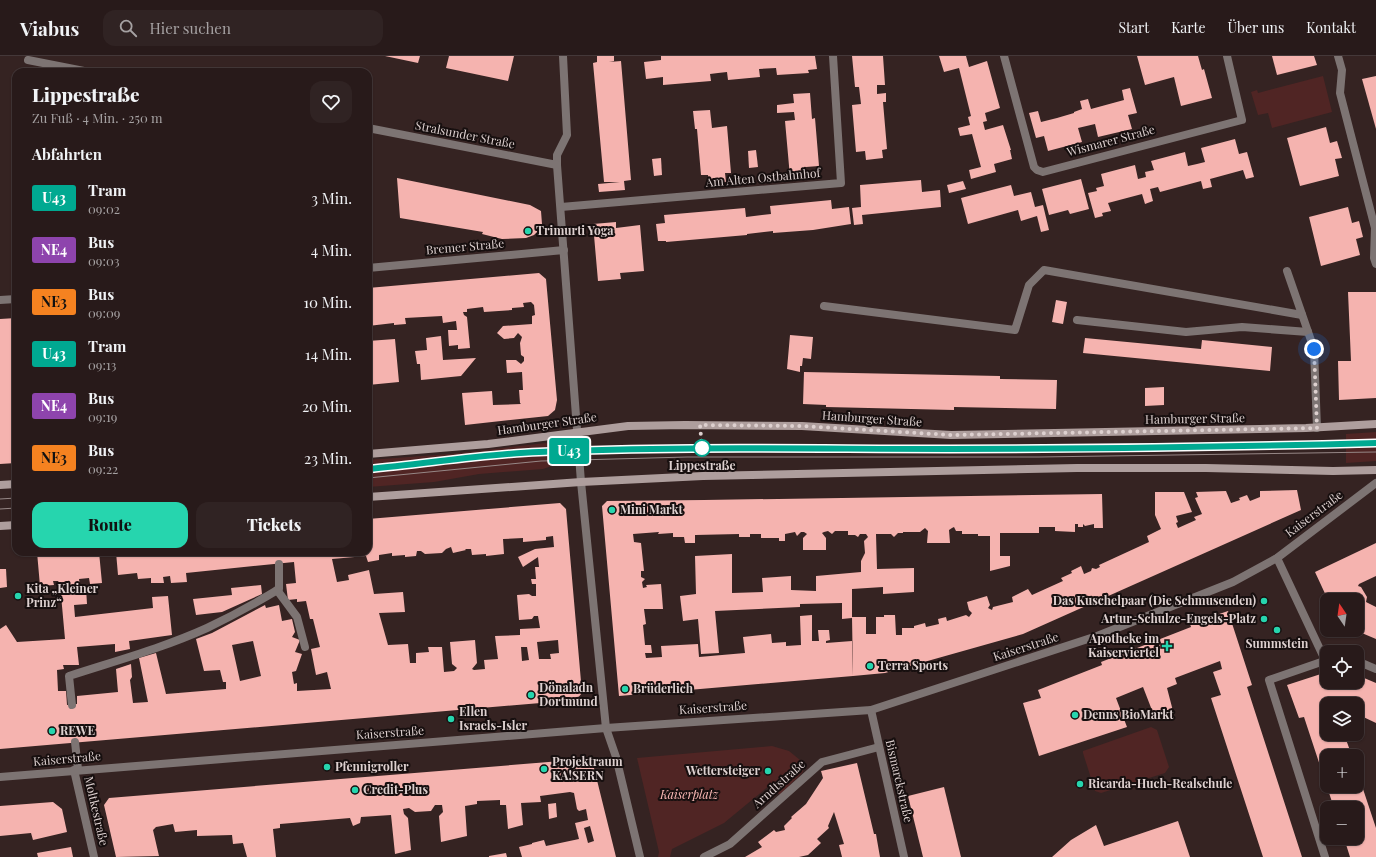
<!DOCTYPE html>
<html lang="de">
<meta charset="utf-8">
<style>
:root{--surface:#281a1a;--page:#302323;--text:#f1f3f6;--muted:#a5a1a2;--line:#443839;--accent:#26d5ae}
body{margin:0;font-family:"Playfair Display",serif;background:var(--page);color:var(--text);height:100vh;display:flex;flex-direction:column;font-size:15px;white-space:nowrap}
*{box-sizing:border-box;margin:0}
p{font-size:13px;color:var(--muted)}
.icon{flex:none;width:22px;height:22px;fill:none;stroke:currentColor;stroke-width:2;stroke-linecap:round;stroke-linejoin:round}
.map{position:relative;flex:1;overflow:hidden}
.drawer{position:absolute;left:12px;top:12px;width:360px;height:488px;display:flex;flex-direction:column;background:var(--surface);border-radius:12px;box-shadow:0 1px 3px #0004,0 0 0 1px var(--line)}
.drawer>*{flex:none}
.badge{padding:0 8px;border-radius:3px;font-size:14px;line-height:26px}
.needle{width:26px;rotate:347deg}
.buttons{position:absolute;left:1320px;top:537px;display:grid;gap:8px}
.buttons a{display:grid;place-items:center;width:44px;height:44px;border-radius:8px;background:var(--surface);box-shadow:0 1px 3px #0004,0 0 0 1px var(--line);font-size:20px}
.you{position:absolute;width:20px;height:20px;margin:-10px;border:3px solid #fff;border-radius:50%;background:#1a73e8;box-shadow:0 0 0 6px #1a73e833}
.map>.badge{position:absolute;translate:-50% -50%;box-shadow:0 0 0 2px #fff}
h2{padding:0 20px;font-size:15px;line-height:36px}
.round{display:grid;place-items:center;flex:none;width:42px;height:42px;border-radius:12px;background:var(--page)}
.head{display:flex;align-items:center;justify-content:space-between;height:68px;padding:0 20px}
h1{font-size:19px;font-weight:800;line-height:30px}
.action{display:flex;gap:8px;margin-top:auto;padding:8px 20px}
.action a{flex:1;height:46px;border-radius:12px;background:var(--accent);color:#111;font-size:16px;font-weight:800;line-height:46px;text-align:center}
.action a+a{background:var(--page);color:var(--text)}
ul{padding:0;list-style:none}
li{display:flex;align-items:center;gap:12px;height:52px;padding:0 20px}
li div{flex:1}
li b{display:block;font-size:15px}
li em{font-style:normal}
li .badge{min-width:44px;font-weight:700;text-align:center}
header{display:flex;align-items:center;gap:24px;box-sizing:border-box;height:56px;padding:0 20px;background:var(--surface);border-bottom:1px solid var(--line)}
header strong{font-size:19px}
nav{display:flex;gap:22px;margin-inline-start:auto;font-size:14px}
.search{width:280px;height:36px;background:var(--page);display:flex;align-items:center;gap:10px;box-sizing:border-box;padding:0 14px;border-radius:12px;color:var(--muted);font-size:15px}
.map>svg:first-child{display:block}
</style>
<header>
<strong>Viabus</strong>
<div class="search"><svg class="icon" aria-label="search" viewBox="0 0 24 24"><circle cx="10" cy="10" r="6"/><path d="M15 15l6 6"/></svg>Hier suchen</div>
<nav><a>Start</a><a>Karte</a><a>Über uns</a><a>Kontakt</a></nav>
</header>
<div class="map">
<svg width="1376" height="801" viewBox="0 0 1376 801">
<rect width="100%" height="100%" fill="#352322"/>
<g fill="#502524">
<path d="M1323 20 1332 56 1272 72 1268 57 1258 59 1251 36 1257 34 1258 37Z"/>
<path d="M1376 376V405L1346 407V378Z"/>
<path d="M546 387 550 389 553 407 549 411 543 413 479 418 434 426 368 431V404L450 398Z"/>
<path d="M1151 671 1157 674 1169 711 1165 717 1101 737 1095 735 1083 697V695Z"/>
<path d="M772 690 789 695 800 704 803 716 780 739 770 729 724 767 672 793 670 801H658L659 796 637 702Z"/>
</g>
<g fill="#f5b3af" fill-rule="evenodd">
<path d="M385 0H420L418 7Z"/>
<path d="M449 0H514L508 25 446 12Z"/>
<path d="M597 0H614V5L609 6 621 5 631 124 624 125 625 134 599 136 598 128 620 126H604L593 7 597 6Z"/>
<path d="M661 0H815L817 13 808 14 809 17 777 19 776 12 759 13 760 21 728 24 727 16 718 17 710 18 711 25 663 29V21L646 23 644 6 661 4Z"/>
<path d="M852 0H883L885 29H877V38L886 37V46H883L887 93 882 94 883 102 866 104 865 95 856 96 852 49 861 48 859 31H855Z"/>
<path d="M939 0H966L969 11 987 5 1000 52 985 57 987 65 983 66 985 74 1003 69 1011 94H1010L1012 103 994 108 996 116 971 123 969 114 981 111 972 78 960 80 958 72 970 69 968 61 971 60 959 12 944 16Z"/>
<path d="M1137 0H1198L1202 14 1204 13 1212 42 1181 50 1174 21 1145 29Z"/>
<path d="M1272 0H1314L1317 9 1277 19Z"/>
<path d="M1376 20V73L1362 23Z"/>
<path d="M1130 32 1137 57 1128 59 1132 73 1098 81 1095 68 1078 72 1082 86 1048 95 1044 80 1036 82 1029 57 1038 55 1041 66 1057 62 1074 57V56L1082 53 1080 45 1088 43 1091 53 1124 44 1122 34Z"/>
<path d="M810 37 812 63 815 62 819 110 806 111 807 119 790 121 785 65 795 64 794 56 777 57V49L794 47 793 38Z"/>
<path d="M710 54 712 72 727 70 731 117H725L726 126 709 127 708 119H701L697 73H695L693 55Z"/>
<path d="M1326 71 1330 87 1337 85 1342 102 1335 103 1339 120 1300 130 1287 82Z"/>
<path d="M1235 83 1239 98 1247 96 1254 121 1246 123 1243 114 1210 123 1212 131 1203 133 1201 125 1160 136 1158 131 1150 133 1153 145 1145 148 1142 138 1108 147 1111 155 1102 157 1103 160 1095 162 1088 137 1097 135 1096 132 1104 130 1101 118 1135 109 1138 123 1146 121 1145 116 1154 114 1151 105 1185 96 1188 110 1197 108 1205 106 1201 92Z"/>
<path d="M756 94 758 111 749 112 748 95Z"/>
<path d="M661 102 662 119 654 120 652 103Z"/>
<path d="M397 122 530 149 541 155 542 168 539 174 534 179 526 182 502 183 482 178 483 176 400 162Z"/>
<path d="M1081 123 1089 153 1070 158 1068 154 1049 159 1042 133Z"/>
<path d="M921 124 922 136 940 134 941 151 862 159 863 168 854 169 852 152 861 151 860 129Z"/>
<path d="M963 125 966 133 949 137 947 129Z"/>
<path d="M1011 129 1014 140 1031 136 1035 151 1043 149 1049 174 1041 176 1037 160 1021 165 1018 154 968 168 961 142Z"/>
<path d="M831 144 832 153 849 151 851 168 813 174 773 177V175L764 176 747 178V179L666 186V185H658L656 168 665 167 664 159 745 152 746 161 754 160 771 158 770 150Z"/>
<path d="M1348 151 1352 167 1359 165 1363 181 1356 183 1360 199 1321 210 1309 161Z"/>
<path d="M616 166V172L640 169 644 215 620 217 621 223 598 225 593 168Z"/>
<path d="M539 217 546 223 557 344 555 354 548 360 465 369 462 337 492 335 493 349 521 348 520 347 519 334H523L522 316 507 317 506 304H516L521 308 524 305V301L521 299 520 287 522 281 518 277 514 282 504 283 497 277 503 270 532 268V260L535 259 534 249 531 246 523 247 524 251 512 252V254L484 256 483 251 467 253V256H463L464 259 467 261 470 292 458 293V289L449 290 448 274H457L456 265 443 267 442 260 405 262 406 268 394 269V267L368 270V232Z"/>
<path d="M1348 236H1376V342L1339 344 1338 305H1351Z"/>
<path d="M1056 244 1067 246 1063 268 1052 266Z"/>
<path d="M16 262V407L0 408V263Z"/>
<path d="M790 279 813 281 811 303 803 302 802 310H800V316L787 313Z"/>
<path d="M441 280 443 304 476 302 461 320 421 324 420 308H417L415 295 427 294 426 282Z"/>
<path d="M1085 282 1201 293 1202 284 1272 291 1270 315 1083 297Z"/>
<path d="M395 283 399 326 368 329V311H370L368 285Z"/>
<path d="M804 316 1000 320V323L1057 324 1056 353 954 351V354L826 351V349L803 348Z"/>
<path d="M1164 331V349L1145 350V332Z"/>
<path d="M1297 434 1301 454 1023 578 885 617 853 620 852 561H866V578H876V561H884V559H895L896 579H902V572H914V570L925 567 926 571 939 568 938 563 946 561 947 565 966 559 969 561 972 557 969 554 967 546 987 540 990 549 988 552 992 554 993 551 1013 546 1012 541 1028 533 1032 539 1063 525 1061 522 1072 517 1071 515 1081 510 1084 518 1091 515 1092 512 1096 513 1100 511 1099 509 1149 486 1147 480 1161 473 1155 459V436H1184L1192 456 1176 460 1178 466 1176 467 1178 472 1196 464 1194 461 1202 458 1195 442 1198 441 1196 436 1226 435 1231 447 1240 444 1239 442 1247 439 1250 445 1260 441V435Z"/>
<path d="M1102 438 1103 472H1094V468L1085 470 1083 468V471H1078V468H1075V476L1055 475V471H1039V477H1000V500H1010V510L990 515V480H978V478H962V475H956L954 471 952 472 949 474 950 487H927L928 475 925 472 920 476H903V477H898L894 481 891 478H876L877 513 914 512V536L883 538V531L852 533V562L842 563V547L800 548V551L715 555 719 597 701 598 698 563 683 565 680 540 696 538 695 500 732 498V537L763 536 762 522 791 520V534L816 535V520L861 516V505L865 497 864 485 868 481 866 478H860L858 481 855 479H848V475H835L832 478 828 475 824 476 822 477 826 482V494H803V482L807 478 804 476H801L797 480 795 476 785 478V485H779V482H761V478H750V481H739V478L695 479V487H685L684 481H673V477L658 478 659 476 633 478 634 486 641 487 644 515H641V521L645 523 642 526 643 532 647 531 646 529 661 528 662 540 663 553H644L646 568 643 569 645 589H651L652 597H645L646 602 662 601 661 590 698 588 699 601 745 597 743 581 771 578 772 587 786 586V590L801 589 800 560 812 559V585H819L818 574H829L830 584 826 585V587L852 585 853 620 619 640 602 450 607 445 704 444Z"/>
<path d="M560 447 566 453 582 637 576 644 0 693V573L6 569 17 586 65 583 60 528 58 525H53L54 529 40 530 37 496H99L102 527 90 528 89 522 79 523 80 531 86 532 87 548 74 549 75 561 153 552 152 541 168 540 172 579 129 585 130 593 115 596V588L77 591 79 609H63L64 613 57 614 58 635H66L67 649 77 648V640L118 636 116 613 131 608 132 621 130 624 133 647 148 646 139 602 156 597 166 638 226 633V626H223L220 614 204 615 196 583 212 577 265 549 266 552 279 549 282 565 292 563 295 576 292 581 300 584 295 596 302 598 296 615 292 616 294 628 297 627V635L331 633 327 616 316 619 311 593 320 591 313 563H310L306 545 297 546V543L288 544 286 528 296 527 294 506 186 517 187 526 171 527 170 520 163 521 164 527H151V522L138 523 137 517 118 519 116 496H368V463ZM553 480 554 491 535 493 518 501 523 511 538 501 539 511H535L536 523H531L532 528H536V540H532L529 538 517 539 519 564 532 563 534 560H538L540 572 520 573V579L495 580 498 603 484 604 485 613 474 614 472 613 477 607 475 584 450 586 452 608 457 612 454 615 444 616 442 591H428L429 596 416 597V607H410L408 588 388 589 379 557 405 556 403 536 374 538 369 514 348 519 349 524 337 526 332 503 366 500 368 506 379 504V499L392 497V500L405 499V501L416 500 417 495H421L425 498 442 497 446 493 451 491 453 497 466 494 465 493H471L472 499 486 498V500L504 498 503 483 523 482V486L546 484V481ZM558 584 559 597 550 598 551 603H539L537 586ZM253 585 261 620 240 625 232 589ZM521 591H527L529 604 522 605Z"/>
<path d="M1376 487V520L1359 528 1358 530 1361 531 1367 541 1366 546 1376 551V583L1357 575V544H1328L1315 516Z"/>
<path d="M0 513H6L7 531 0 532Z"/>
<path d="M261 529 262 538 222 556 196 559 193 543 232 539 231 532Z"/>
<path d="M1228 555 1252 629 1247 631 1302 801H1263L1211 642 1221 639 1213 616 1222 613 1220 605 1175 622 1177 628 1167 632 1173 655 1155 662 1143 631 1116 642 1127 671 1039 700 1023 647 1041 642 1038 634 1102 609 1101 606 1191 571 1190 568Z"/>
<path d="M1327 616V626H1357V619L1376 627V667L1357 658V648H1327V678H1344L1352 700H1327V730H1357V715L1376 772V801H1350L1344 782H1357V752H1334L1304 661 1299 662 1287 629Z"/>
<path d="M585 703 593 708 616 801H522L519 791 532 788V787L544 784 546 790 579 783 575 767 588 764 586 753 579 755 577 753 574 737 570 736 540 740 541 746 521 747 523 769 508 773 506 749H500V744L477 745V748L465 750 467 780 441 786 439 760 443 756 442 749H435L431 755 415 756 409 752 403 753 404 758 408 762 411 794 395 798 391 759 361 761 360 767 353 770 350 762 280 768V772L273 773 276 801H247L243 787 233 788 232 779 197 780V774L175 776 173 768 156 771 153 774 159 800 116 801 104 749 109 742ZM590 770 594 785 588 787 584 772Z"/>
<path d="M857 707 874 778H876L877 784 880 801H842L839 789 844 788 834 756 828 770 829 772 817 783 821 787 808 799 799 801H745L762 791 758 786 774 774 776 776 785 774 784 770 792 762 791 761 806 748 823 722 821 715Z"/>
<path d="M944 731 961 801H923L908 740Z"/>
<path d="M53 746 62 753 67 776 33 784 31 777 0 780V750Z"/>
<path d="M556 747 557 761 549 763 548 748Z"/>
<path d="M1178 765 1190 801H1052L1071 784 1096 769 1104 790Z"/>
<path d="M71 791 73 801H38L37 797Z"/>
<path d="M506 797 507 801H489V800Z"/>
</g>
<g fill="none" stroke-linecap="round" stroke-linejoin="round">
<g stroke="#7d7473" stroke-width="8">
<path d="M1338 0 1342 14 1340 37 1375 172 1374 202 1376 208"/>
<path d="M824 250 1015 274 1029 229 1044 214 1302 259"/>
<path d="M1077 264 1186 276 1242 271 1308 276"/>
<path d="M277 534 297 561 305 591"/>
<path d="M72 649 69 620C115 605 163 592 207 572 232 560 256 547 279 533V508"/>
<path d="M75 686 78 713"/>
</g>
<g stroke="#7d7473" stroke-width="8">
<path d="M563 0 567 79 557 99V109L581 426 606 672 616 701 640 801"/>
<path d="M1004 0 1034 111 1037 114 1043 116 1242 64 1227 0"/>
<path d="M28 4 89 16"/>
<path d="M368 72 557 109"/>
<path d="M561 151 841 127 833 0"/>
<path d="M368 212 564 194"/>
<path d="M1287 215 1314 293 1317 372"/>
<path d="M0 244 16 243"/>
<path d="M1277 502 1325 604"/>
<path d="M1357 605 1376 613"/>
<path d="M871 654 904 801"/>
<path d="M74 714 94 801"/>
<path d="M0 721 606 672 871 654 1097 580 1233 526 1277 502 1376 427"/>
<path d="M704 801 730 788 822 706 879 691"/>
<path d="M1325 801 1269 624 1327 604"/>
</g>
<g stroke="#ae9e9d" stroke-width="8">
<path d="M368 398 488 388 628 370 685 369 802 370 951 379 1306 372 1376 368"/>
<path d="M0 429 16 428"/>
<path d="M368 441 581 426 703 420 1077 412H1206L1333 415 1376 414"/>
<path d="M0 470 16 469"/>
</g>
<g stroke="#968786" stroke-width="1">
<path d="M368 413 540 396 686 392 961 393 1376 387"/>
<path d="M368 422 541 405 687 401H1039L1376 396"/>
<path d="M0 443 16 442"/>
<path d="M0 453 16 452"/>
</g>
</g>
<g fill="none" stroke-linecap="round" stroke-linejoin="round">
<g stroke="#fff" stroke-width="9">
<path id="line" d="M368 413C425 408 482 398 539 396 676 390 813 393 950 393 1092 393 1234 391 1376 387"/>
</g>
<use href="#line" stroke="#00a991" stroke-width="6"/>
<path stroke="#ddd0cf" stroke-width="4" stroke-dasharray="0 7.2" d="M702 392 700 369 802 370 951 379 1317 372 1314 293"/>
</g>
<g fill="#26d5ae" stroke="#170f0f" stroke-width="1.5">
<circle cx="528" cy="175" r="4"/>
<circle cx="612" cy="454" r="4"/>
<circle cx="18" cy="540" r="4"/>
<circle cx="1264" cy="545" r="4"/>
<circle cx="1264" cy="563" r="4"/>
<circle cx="1277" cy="574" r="4"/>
<path d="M1165 584h4v4h4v4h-4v4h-4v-4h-4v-4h4z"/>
<circle cx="870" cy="610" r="4"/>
<circle cx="625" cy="633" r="4"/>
<circle cx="531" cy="639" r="4"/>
<circle cx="1075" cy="659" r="4"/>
<circle cx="451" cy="663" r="4"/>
<circle cx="52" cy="675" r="4"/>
<circle cx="327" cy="711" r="4"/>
<circle cx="544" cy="713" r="4"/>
<circle cx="768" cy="715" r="4"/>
<circle cx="1080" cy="728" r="4"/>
<circle cx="355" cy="734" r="4"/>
</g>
<circle fill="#fff" stroke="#00a991" stroke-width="2" cx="702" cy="392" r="8"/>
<g text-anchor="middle" stroke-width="4" stroke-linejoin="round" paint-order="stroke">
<g font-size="12" fill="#ddd0cf" stroke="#170f0f">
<text transform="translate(465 79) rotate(11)" y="4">Stralsunder Straße</text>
<text transform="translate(1111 85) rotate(-15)" y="4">Wismarer Straße</text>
<text transform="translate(763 122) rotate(-5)" y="4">Am Alten Ostbahnhof</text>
<text transform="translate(465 191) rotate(-5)" y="4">Bremer Straße</text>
<text transform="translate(872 363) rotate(4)" y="4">Hamburger Straße</text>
<text transform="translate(1195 363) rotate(-1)" y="4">Hamburger Straße</text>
<text transform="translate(547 368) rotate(-8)" y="4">Hamburger Straße</text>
<text transform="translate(1314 458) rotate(-37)" y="4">Kaiserstraße</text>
<text transform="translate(1026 591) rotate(-18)" y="4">Kaiserstraße</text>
<text transform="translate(713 652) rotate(-4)" y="4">Kaiserstraße</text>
<text transform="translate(390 677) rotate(-4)" y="4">Kaiserstraße</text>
<text transform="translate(67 703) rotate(-5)" y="4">Kaiserstraße</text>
<text transform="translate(899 725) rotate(77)" y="4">Bismarckstraße</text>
<text transform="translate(779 728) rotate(-42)" y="4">Arndtstraße</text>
<text transform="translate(96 755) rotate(77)" y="4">Moltkestraße</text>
</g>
<g font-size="12" font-weight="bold" fill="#ddd0cf" stroke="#170f0f" text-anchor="start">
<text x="536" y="179">Trimurti Yoga</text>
<text x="620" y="458">Mini Markt</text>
<text x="26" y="537">Kita „Kleiner<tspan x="26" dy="14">Prinz“</tspan></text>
<text x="1256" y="549" text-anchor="end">Das Kuschelpaar (Die Schmusenden)</text>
<text x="1256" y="567" text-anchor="end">Artur-Schulze-Engels-Platz</text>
<text x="1159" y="587" text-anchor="end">Apotheke im<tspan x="1159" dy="14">Kaiserviertel</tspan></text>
<text x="1277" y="592" text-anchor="middle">Summstein</text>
<text x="878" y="614">Terra Sports</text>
<text x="539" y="636">Dönaladn<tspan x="539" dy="14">Dortmund</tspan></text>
<text x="633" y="637">Brüderlich</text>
<text x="459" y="660">Ellen<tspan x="459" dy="14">Israels-Isler</tspan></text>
<text x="1083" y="663">Denns BioMarkt</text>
<text x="60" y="679">REWE</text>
<text x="552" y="710">Projektraum<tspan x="552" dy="14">KA!SERN</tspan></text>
<text x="335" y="715">Pfennigroller</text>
<text x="760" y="719" text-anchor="end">Wettersteiger</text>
<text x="1088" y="732">Ricarda-Huch-Realschule</text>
<text x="363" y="738">Credit-Plus</text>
</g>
<g font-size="12" font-weight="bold" fill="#ddd0cf" stroke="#170f0f">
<text x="702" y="414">Lippestraße</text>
</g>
<g font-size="12" font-style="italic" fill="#fbb9b5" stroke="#170f0f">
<text x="689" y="743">Kaiserplatz</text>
</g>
</g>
</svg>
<div class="buttons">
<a><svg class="needle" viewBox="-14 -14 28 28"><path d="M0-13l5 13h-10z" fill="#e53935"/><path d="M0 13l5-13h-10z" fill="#a5a1a2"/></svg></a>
<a><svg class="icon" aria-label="locate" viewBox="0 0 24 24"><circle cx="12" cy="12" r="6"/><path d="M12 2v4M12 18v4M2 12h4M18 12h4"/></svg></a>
<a><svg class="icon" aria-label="layers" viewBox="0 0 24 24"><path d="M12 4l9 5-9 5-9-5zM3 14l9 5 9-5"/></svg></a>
<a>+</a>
<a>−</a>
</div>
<div class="you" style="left:1314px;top:293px"></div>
<b class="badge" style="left:569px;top:395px;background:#00a991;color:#fff">U43</b>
<section class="drawer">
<div class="head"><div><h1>Lippestraße</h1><p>Zu Fuß · 4 Min. · 250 m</p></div><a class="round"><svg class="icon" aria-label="heart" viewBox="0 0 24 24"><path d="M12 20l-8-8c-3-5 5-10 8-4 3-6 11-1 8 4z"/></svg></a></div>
<h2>Abfahrten</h2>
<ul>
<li><span class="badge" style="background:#00a991;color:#fff">U43</span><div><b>Tram</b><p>09:02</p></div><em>3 Min.</em></li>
<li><span class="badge" style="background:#8e44ad;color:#fff">NE4</span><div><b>Bus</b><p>09:03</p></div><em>4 Min.</em></li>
<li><span class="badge" style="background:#f58220;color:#111">NE3</span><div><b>Bus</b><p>09:09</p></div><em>10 Min.</em></li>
<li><span class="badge" style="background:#00a991;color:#fff">U43</span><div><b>Tram</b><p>09:13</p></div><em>14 Min.</em></li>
<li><span class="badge" style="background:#8e44ad;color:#fff">NE4</span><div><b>Bus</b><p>09:19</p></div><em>20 Min.</em></li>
<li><span class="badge" style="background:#f58220;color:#111">NE3</span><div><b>Bus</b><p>09:22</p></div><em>23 Min.</em></li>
</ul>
<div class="action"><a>Route</a><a>Tickets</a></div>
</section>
</div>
